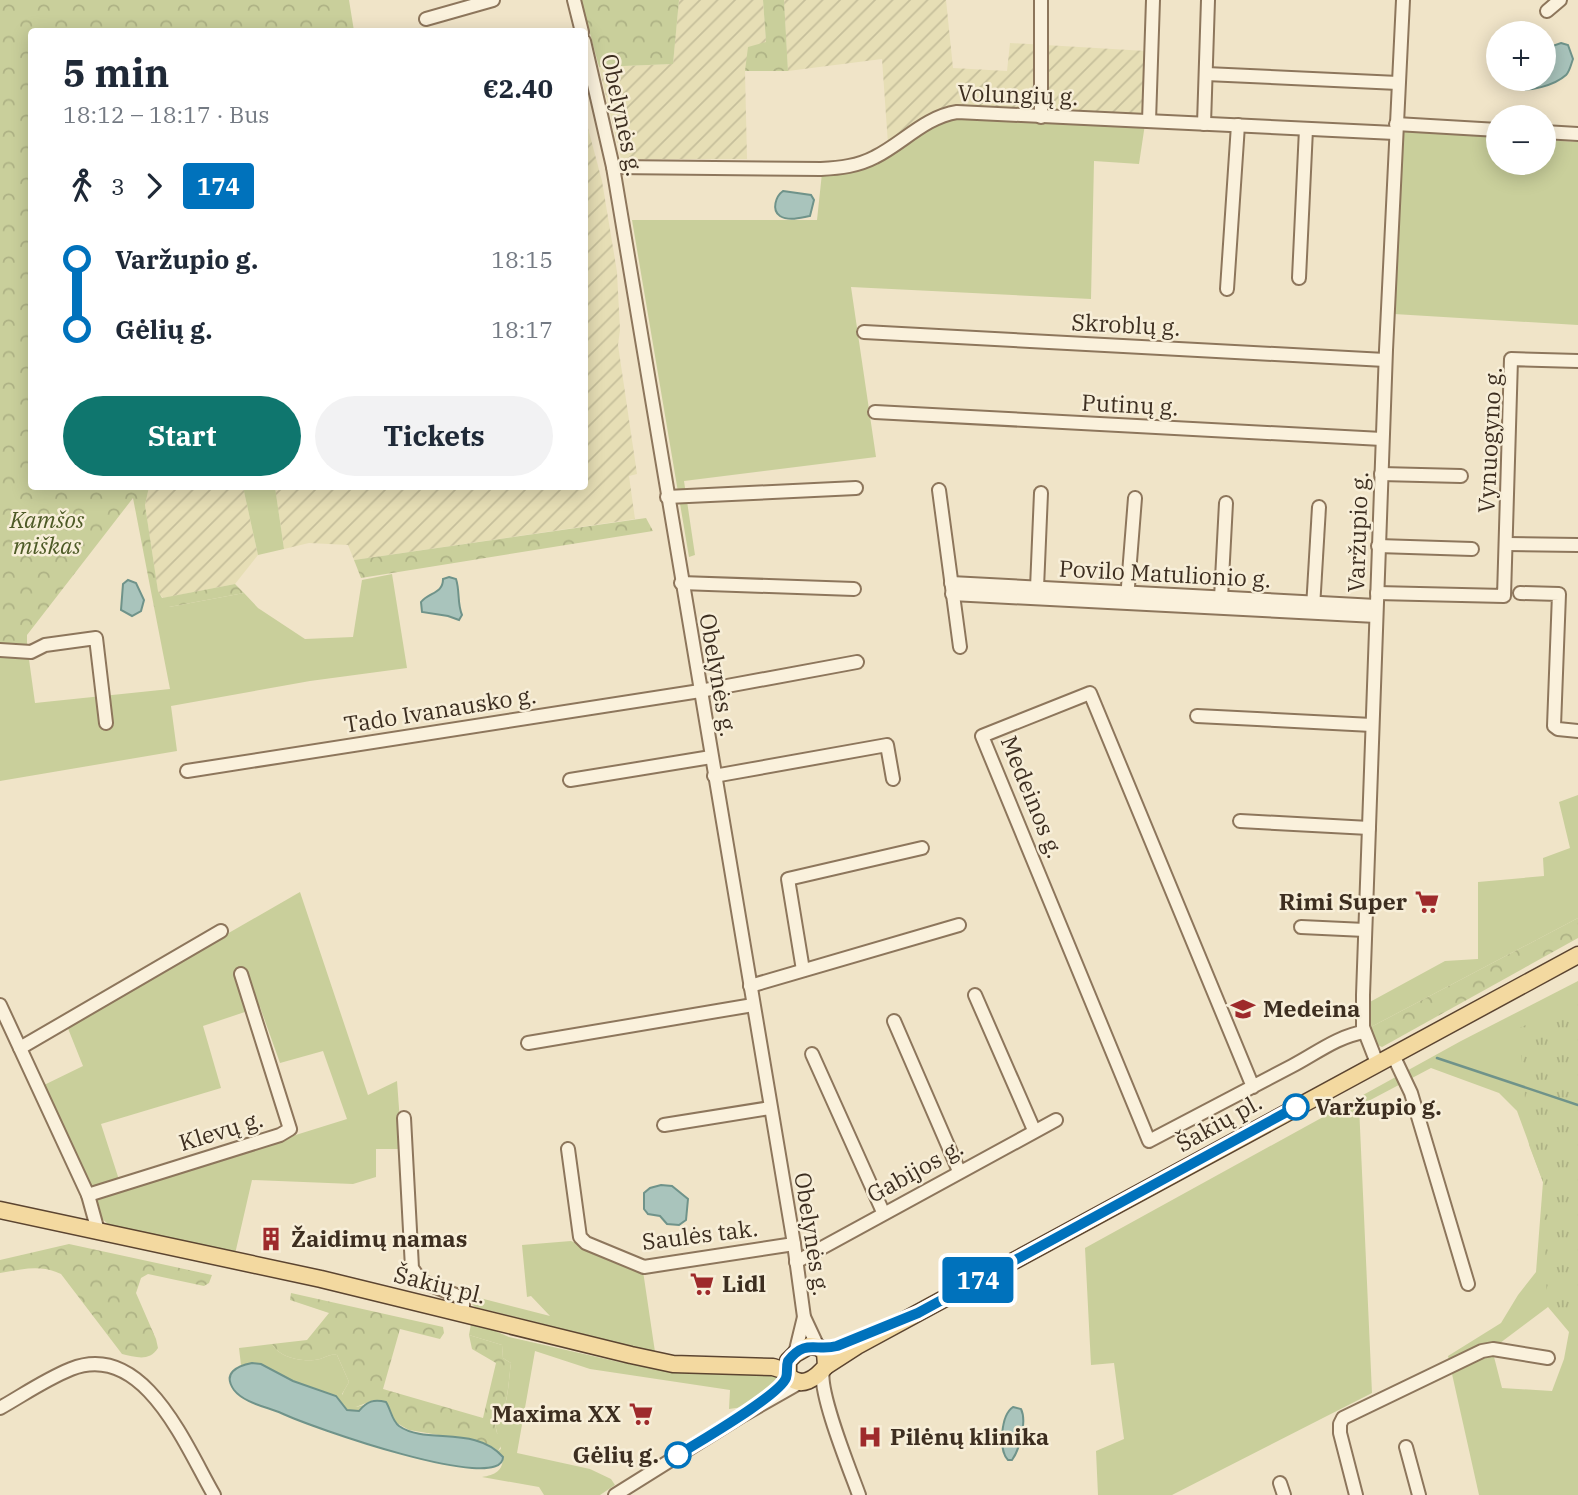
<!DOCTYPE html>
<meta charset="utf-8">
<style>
:root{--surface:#fff;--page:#f2f2f3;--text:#1f2937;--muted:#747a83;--accent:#0f766e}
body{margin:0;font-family:"IBM Plex Serif",serif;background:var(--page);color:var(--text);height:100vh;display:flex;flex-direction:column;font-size:26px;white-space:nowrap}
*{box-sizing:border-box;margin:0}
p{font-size:23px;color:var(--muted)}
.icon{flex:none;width:38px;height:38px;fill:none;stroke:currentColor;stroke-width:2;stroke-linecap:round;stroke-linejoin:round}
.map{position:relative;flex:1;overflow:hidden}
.details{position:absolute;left:28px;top:28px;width:560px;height:462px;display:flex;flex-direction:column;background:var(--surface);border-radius:7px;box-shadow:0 4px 18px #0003}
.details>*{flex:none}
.badge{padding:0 14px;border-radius:5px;font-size:24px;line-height:46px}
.fabs{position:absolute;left:1486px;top:21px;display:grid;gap:14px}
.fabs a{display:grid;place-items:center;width:70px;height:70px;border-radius:50%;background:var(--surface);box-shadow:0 4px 18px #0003;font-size:35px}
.map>.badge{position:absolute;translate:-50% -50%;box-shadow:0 0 0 4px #fff}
.legs{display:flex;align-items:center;gap:10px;height:77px;padding:0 35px;font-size:23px}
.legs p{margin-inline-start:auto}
.overview{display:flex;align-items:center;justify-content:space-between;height:119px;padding:0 35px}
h1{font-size:38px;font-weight:700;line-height:52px}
.button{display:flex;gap:14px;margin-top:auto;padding:14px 35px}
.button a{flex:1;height:80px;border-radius:42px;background:var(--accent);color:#fff;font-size:28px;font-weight:700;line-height:80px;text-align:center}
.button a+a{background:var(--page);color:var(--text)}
ul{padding:0 35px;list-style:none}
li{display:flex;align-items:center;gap:24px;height:70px;font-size:26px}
li i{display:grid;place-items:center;width:10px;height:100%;margin:0 9px;background:currentColor}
li i::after{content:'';width:18px;height:18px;margin:-9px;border:5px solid;border-radius:50%;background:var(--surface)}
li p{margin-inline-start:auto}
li:first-child i{background:linear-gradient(#0000 50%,currentColor 0)}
li:last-child i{background:linear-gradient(currentColor 50%,#0000 0)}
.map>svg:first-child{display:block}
</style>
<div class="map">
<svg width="1578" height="1495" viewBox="0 0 1578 1495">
<defs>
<pattern id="farmland-furrows" width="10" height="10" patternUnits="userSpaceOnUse" patternTransform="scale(1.75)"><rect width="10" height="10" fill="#e6deb5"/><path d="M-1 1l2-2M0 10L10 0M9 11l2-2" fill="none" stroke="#c6bf9b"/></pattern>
<pattern id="forest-crowns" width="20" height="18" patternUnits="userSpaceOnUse" patternTransform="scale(1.75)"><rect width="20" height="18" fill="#c9cf9b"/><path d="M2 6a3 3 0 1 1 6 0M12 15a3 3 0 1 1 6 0" fill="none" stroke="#aeb285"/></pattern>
<pattern id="park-tufts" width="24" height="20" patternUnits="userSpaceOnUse" patternTransform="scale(1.75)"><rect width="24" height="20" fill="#c9cf9b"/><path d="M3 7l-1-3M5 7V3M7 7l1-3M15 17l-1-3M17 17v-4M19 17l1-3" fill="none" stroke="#aeb285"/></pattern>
</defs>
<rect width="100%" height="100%" fill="#f0e4c8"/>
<g fill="url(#farmland-furrows)">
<path d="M679 0H763L766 42 745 71 747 159H621L599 67 673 64Z"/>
<path d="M784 0H946L953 68 1007 71 1010 43 1146 51 1145 116 888 144 882 59 788 71Z"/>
<path d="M585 117 602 181 617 272 620 330 618 345 637 474 629 476 635 519 354 560 348 545 309 543 284 549 275 487 584 486Z"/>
<path d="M149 487H243L258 555 235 584 163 598 158 592 145 505Z"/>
</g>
<g fill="#c9cf9b" fill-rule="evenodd">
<path d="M954 116 1145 124 1139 164 1094 161 1091 299 851 287 876 457 684 481 695 555 689 557 632 220H817L822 173 840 171 935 121Z"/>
<path d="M1402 131 1498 137V163H1544V140L1578 142V325L1394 314Z"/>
<path d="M243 487H275L284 549 258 555Z"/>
<path d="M392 574 407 668 310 681 171 706 177 751 0 781V644L27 645 35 703 170 689 154 607H169L244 593 258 608 305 639 353 637 362 580Z"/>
<path d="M1578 795V918L1369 1028 1368 1003 1445 961 1478 959V882L1544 876 1543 858 1570 848 1559 802Z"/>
<path d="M300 892 368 1095 397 1081 402 1149H376V1177L353 1184 252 1180 235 1254 109 1225 100 1217 42 1086 83 1066 67 1026ZM260 1007 280 1063 323 1051 347 1119 122 1189 101 1124 221 1088 203 1026Z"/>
<path d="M1578 981V1495H1479L1448 1356 1501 1323 1518 1295 1536 1272 1543 1182 1517 1111 1499 1093 1431 1068 1359 1106 1372 1393 1172 1495H1098L1096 1451 1124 1439 1114 1363 1091 1365 1085 1248 1461 1041ZM1548 1307 1569 1332 1564 1359 1552 1391 1502 1388 1492 1349Z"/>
<path d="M571 1241 643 1271 655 1352 475 1307 472 1304V1296L550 1316 531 1296 527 1297 522 1245Z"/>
<path d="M471 1324 486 1327 509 1337 619 1362 687 1372 776 1371 781 1376 780 1380 743 1407 729 1409 730 1390 590 1369 535 1351 517 1453 590 1469 611 1479 615 1485 600 1495H544L539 1487 482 1477C495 1475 503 1471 503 1457L498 1451 501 1449 495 1424C509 1410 508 1382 511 1363L503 1358 502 1345 469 1335Z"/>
<path d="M272 1344C279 1358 305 1363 320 1359 327 1357 329 1354 337 1355L349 1382 342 1394 356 1407 364 1405 360 1411 347 1410 336 1396 293 1381 261 1364 241 1365 239 1348Z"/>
</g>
<g fill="url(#forest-crowns)">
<path d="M0 0H349L354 31 32 32V486L149 487 145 505 158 591 162 598 235 584 244 593 169 607H154L133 498 27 635V645L0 644Z"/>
<path d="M581 0H679L673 64 599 67Z"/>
<path d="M763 0H784L788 71H745L748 47 766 42Z"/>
<path d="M646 518 653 531 361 578 354 560Z"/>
<path d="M1578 918V938L1382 1047 1375 1044 1369 1028Z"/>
<path d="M69 1244 212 1275 209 1283 204 1286 148 1274 141 1278 136 1293 156 1339 158 1348C149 1362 136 1357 122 1354L61 1274C40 1264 23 1269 0 1273V1260Z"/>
<path d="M291 1293 443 1327 444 1333 440 1339 400 1329 383 1389 483 1418 496 1363 472 1349 469 1335 502 1345 503 1358 511 1363C508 1382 509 1410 495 1424L497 1433 504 1441 498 1451 480 1442 409 1430 395 1422 389 1407 374 1400 356 1407 347 1406C338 1397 344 1391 349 1382L337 1355C329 1354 327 1357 320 1359 305 1363 279 1358 272 1344L307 1340 329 1313 290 1300Z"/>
</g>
<path fill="url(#park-tufts)" d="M1578 1003V1317L1547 1304 1543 1182 1529 1145 1519 1028Z"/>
<g fill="#a9c4bc" stroke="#6f938a" stroke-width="2">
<path d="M1561 43 1568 45 1573 59C1571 64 1570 71 1566 75 1555 85 1528 93 1515 88L1513 79H1544V49Z"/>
<path d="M783 191 811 195 814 200 810 216C801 218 788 221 780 216 771 210 776 196 783 191Z"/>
<path d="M449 577 456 579C460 591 457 603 462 615L459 620 448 616 422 612 421 602C429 592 443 594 443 579Z"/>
<path d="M128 580 136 583 144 600 141 611 132 616 121 610 123 584Z"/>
<path d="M661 1185 672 1186 688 1199 686 1220 679 1225 667 1224 660 1216 648 1214 644 1209V1193L650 1188Z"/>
<path d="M252 1363 261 1364 293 1381 336 1396 347 1410 359 1411C367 1401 374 1399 386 1402 391 1410 392 1421 399 1426 426 1445 475 1425 503 1457 503 1495 308 1426 281 1413 267 1407 244 1403 234 1390 222 1373 237 1366 252 1363Z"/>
<path d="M1013 1407 1021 1409C1027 1421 1020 1449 1012 1460H1008C998 1450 1001 1415 1013 1407Z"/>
</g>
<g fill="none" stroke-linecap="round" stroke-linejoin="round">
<path stroke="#6f938a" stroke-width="2.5" d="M1437 1058 1578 1105"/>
<g stroke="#8d765c" stroke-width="16">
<g id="minor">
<path d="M574 0 582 32"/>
<path d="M1041 0V117"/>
<path d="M1547 11 1560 0"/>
<path d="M426 19 493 0"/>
<path d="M584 41 613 167 794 1244 804 1317 818 1347"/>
<path d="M1206 74 1398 83"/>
<path d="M1149 121 1153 0"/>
<path d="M1204 124 1208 0"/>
<path d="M1396 124 1498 130"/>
<path d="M1544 132 1578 134"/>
<path d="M613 167 821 169C840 168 858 166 875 157 903 143 925 117 957 112L1395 133"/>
<path d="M1299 278 1306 129"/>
<path d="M1227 289 1238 125"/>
<path d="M864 332 1385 360"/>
<path d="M875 412 1382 439"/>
<path d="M1381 474 1461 476"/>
<path d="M939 490 960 647"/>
<path d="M667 497 856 488"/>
<path d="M1506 544 1578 545"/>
<path d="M1378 546 1472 549"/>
<path d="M681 583 854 589"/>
<path d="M951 583 1376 606"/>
<path d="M1037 588 1041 493"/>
<path d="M1377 593 1504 596 1511 359 1578 361"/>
<path d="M1520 593 1559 594 1554 726 1558 729 1578 731"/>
<path d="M952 594 1376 616"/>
<path d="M1221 598 1226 503"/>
<path d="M1127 599 1135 498"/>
<path d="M1313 608 1319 507"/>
<path d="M0 650 31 652 45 645 96 638 106 723"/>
<path d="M1197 716 1372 725"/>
<path d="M187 771 700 691 857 662"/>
<path d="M714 776 887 745 893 779"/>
<path d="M570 780 711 757"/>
<path d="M1240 821 1369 828"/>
<path d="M1301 927 1365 930"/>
<path d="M803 970 788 879 922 848"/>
<path d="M750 986 959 925"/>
<path d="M975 995 1034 1130"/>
<path d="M0 1005 88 1195 98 1231"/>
<path d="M894 1021 959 1171"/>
<path d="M528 1043 753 1005"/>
<path d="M20 1048 221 931"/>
<path d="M812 1054 883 1212"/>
<path d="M1393 1055 1411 1093 1468 1284"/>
<path d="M1377 1063 1363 1027V995L1386 350 1403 0"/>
<path d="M1253 1087 1090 693 982 736 1149 1141C1197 1116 1244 1091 1292 1066 1315 1054 1338 1036 1364 1032"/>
<path d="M404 1118 412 1268 421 1281 463 1298V1314"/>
<path d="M664 1125 770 1108"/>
<path d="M568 1149 580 1237 586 1243 644 1267 794 1244"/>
<path d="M88 1195 280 1135 290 1129 241 974"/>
<path d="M796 1262 1056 1120"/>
<path d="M795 1354 804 1317"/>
<path d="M823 1370C818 1392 850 1470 859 1495"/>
<path d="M0 1408C23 1395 46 1379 71 1369 144 1340 186 1447 214 1495"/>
<path d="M1406 1447 1419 1495"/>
<path d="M1280 1483 1284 1495"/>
<path d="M615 1495 743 1415 799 1383"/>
<path d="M1356 1495 1340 1433V1424L1343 1418 1482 1351 1493 1349 1548 1358"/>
</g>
</g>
<g stroke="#5b4430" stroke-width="19">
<g id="major">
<path d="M0 1210 321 1279 631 1355 673 1364 773 1367 786 1371"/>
<path d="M809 1346 818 1347 825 1352 826 1366C816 1378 801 1390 788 1375V1361L795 1354Z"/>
<path d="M826 1366 857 1346 1578 955"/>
</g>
</g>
<use href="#minor" stroke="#faf1dc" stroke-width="12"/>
<use href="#major" stroke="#f3d9a0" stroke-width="16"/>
</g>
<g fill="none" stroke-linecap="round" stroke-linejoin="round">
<g stroke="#fff" stroke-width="16">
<path id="line-1" d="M678 1455C698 1442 779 1396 786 1378 788 1372 786 1367 788 1361 806 1338 816 1352 837 1346L918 1313 1296 1107"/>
</g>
<use href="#line-1" stroke="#0072bc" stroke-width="10"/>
</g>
<defs>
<g id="supermarket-bare" transform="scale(1.89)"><path d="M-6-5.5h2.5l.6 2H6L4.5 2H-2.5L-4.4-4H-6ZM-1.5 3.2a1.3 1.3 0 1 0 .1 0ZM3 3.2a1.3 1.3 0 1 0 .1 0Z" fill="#9e2a2b" stroke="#f7eed8" stroke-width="2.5" paint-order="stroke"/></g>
<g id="school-bare" transform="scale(1.89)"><path d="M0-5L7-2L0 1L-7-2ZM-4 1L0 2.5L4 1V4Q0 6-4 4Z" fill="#9e2a2b" stroke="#f7eed8" stroke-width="2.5" paint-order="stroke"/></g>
<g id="building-bare" transform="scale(1.89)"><path d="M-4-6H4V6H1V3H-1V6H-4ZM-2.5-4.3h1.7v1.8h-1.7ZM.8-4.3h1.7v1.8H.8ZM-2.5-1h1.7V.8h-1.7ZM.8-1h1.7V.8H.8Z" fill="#9e2a2b" stroke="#f7eed8" stroke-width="2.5" paint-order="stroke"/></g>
<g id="hospital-bare" transform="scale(1.89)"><path d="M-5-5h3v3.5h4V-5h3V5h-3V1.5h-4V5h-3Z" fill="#9e2a2b" stroke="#f7eed8" stroke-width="2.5" paint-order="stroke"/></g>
</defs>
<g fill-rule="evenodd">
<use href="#supermarket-bare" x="1427" y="902"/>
<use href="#school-bare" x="1243" y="1009"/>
<use href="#building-bare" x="271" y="1239"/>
<use href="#supermarket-bare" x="702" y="1284"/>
<use href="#supermarket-bare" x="641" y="1414"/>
<use href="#hospital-bare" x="870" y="1437"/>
</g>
<g fill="#fff" stroke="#0072bc" stroke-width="3.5">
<circle cx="1296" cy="1107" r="12"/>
<circle cx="678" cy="1455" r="12"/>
</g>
<g text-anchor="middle" stroke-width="5" stroke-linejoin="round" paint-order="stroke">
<g font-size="23" fill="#3d2e20" stroke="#f7eed8">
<text transform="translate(1018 95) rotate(2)" y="8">Volungių g.</text>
<text transform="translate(622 115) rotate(78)" y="8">Obelynės g.</text>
<text transform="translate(1126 325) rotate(3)" y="8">Skroblų g.</text>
<text transform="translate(1130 405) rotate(3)" y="8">Putinų g.</text>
<text transform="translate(1490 440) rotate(-87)" y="8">Vynuogyno g.</text>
<text transform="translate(1358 532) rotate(-88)" y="8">Varžupio g.</text>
<text transform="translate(1165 574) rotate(3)" y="8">Povilo Matulionio g.</text>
<text transform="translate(718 675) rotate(80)" y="8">Obelynės g.</text>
<text transform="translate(440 710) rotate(-9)" y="8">Tado Ivanausko g.</text>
<text transform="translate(1032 797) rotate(68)" y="8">Medeinos g.</text>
<text transform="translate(1219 1123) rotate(-29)" y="8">Šakių pl.</text>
<text transform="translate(221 1131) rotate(-17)" y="8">Klevų g.</text>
<text transform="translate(915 1171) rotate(-29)" y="8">Gabijos g.</text>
<text transform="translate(812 1234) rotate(81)" y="8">Obelynės g.</text>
<text transform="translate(700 1235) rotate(-7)" y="8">Saulės tak.</text>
<text transform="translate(440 1285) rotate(14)" y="8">Šakių pl.</text>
</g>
<g font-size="23" font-style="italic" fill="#4d5a26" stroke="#f7eed8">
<text x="47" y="528">Kamšos<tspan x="47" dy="26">miškas</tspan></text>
</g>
<g font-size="23" font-weight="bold" fill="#3d2e20" stroke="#f7eed8" text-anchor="start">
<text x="1407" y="910" text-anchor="end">Rimi Super</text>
<text x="1263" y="1017">Medeina</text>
<text x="291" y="1247">Žaidimų namas</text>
<text x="722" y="1292">Lidl</text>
<text x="621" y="1422" text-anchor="end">Maxima XX</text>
<text x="890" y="1445">Pilėnų klinika</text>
</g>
<g font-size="23" font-weight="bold" fill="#3d2e20" stroke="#f7eed8" text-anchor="start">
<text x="1315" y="1115">Varžupio g.</text>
<text x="659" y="1463" text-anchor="end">Gėlių g.</text>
</g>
</g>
</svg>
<div class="fabs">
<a>+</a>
<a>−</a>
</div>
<b class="badge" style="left:978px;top:1280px;background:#0072bc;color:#fff">174</b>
<section class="details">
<div class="overview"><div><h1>5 min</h1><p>18:12 – 18:17 · Bus</p></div><b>€2.40</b></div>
<div class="legs"><svg class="icon" aria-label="walk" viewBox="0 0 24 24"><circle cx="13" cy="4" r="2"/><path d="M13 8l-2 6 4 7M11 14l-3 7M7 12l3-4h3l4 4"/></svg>3<svg class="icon" aria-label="forward" viewBox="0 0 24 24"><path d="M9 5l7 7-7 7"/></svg><b class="badge" style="background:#0072bc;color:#fff">174</b></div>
<ul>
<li><i style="color:#0072bc"></i><b>Varžupio g.</b><p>18:15</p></li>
<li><i style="color:#0072bc"></i><b>Gėlių g.</b><p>18:17</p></li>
</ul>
<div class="button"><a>Start</a><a>Tickets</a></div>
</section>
</div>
